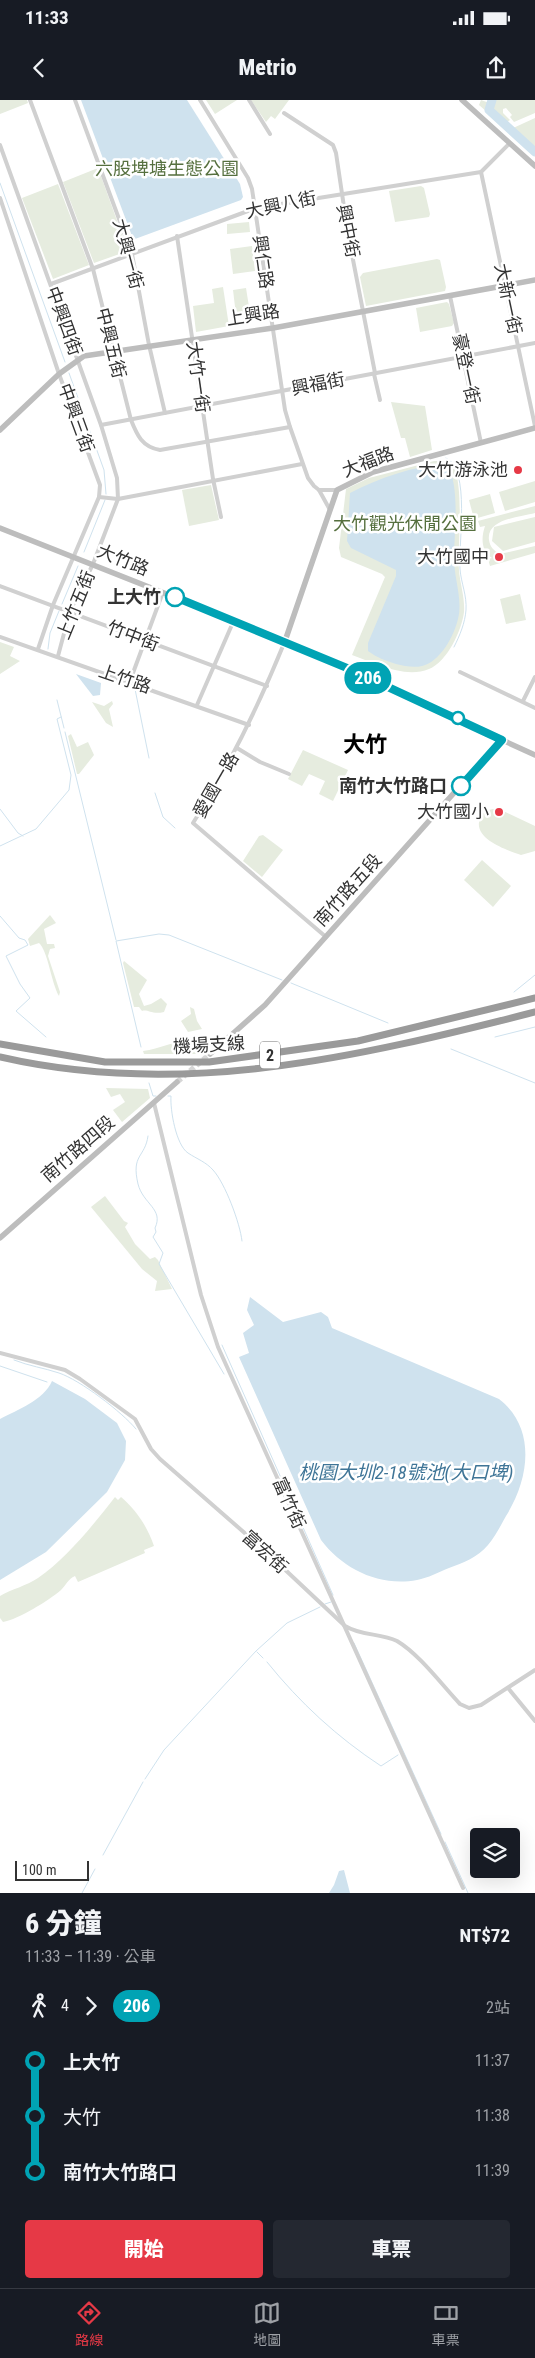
<!DOCTYPE html>
<html lang="zh-TW">
<meta charset="utf-8">
<style>
:root{--surface:#171b24;--page:#242831;--text:#f1f3f6;--muted:#9ea1a6;--line:#363941;--accent:#e63946}
body{margin:0;font-family:"Roboto Condensed","Noto Sans TC",sans-serif;background:var(--page);color:var(--text);height:100vh;display:flex;flex-direction:column;font-size:19px;white-space:nowrap}
*{box-sizing:border-box;margin:0}
p{font-size:16px;color:var(--muted)}
.icon{flex:none;width:28px;height:28px;fill:none;stroke:currentColor;stroke-width:2;stroke-linecap:round;stroke-linejoin:round}
.map{position:relative;height:1793px;overflow:hidden}
.details{display:flex;flex-direction:column;background:var(--surface);flex:1}
.details>*{flex:none}
.badge{padding:0 10px;border-radius:16px;font-size:18px;line-height:32px}
.controls{position:absolute;left:470px;top:1728px;display:grid;gap:10px}
.controls a{display:grid;place-items:center;width:50px;height:50px;border-radius:5px;background:var(--surface);box-shadow:0 5px 20px #0002;font-size:25px}
.scale{position:absolute;left:15px;bottom:12px;width:74px;box-sizing:border-box;padding-left:5px;border:2px solid #333;border-top:0;font-size:14px;line-height:18px;white-space:nowrap;color:#333;-webkit-text-stroke:4px #fff;paint-order:stroke}
.map>.badge{position:absolute;translate:-50% -50%;box-shadow:0 0 0 2px #fff}
.legs{display:flex;align-items:center;gap:8px;height:55px;padding:0 25px;font-size:16px}
.legs p{margin-inline-start:auto}
.summary{display:flex;align-items:center;justify-content:space-between;height:85px;padding:0 25px}
h1{font-size:28px;font-weight:800;line-height:38px}
.primary-button{display:flex;gap:10px;margin-top:auto;padding:10px 25px}
.primary-button a{flex:1;height:58px;border-radius:5px;background:var(--accent);color:#fff;font-size:20px;font-weight:800;line-height:58px;text-align:center}
.primary-button a+a{background:var(--page);color:var(--text)}
ul{padding:0 25px;list-style:none}
li{display:flex;align-items:center;gap:18px;height:55px;font-size:19px}
li i{display:grid;place-items:center;width:8px;height:100%;margin:0 6px;background:currentColor}
li i::after{content:'';width:12px;height:12px;margin:-6px;border:4px solid;border-radius:50%;background:var(--surface)}
li p{margin-inline-start:auto}
li:first-child i{background:linear-gradient(#0000 50%,currentColor 0)}
li:last-child i{background:linear-gradient(currentColor 50%,#0000 0)}
.status{display:flex;justify-content:space-between;align-items:center;height:35px;padding:0 25px;background:var(--surface);direction:ltr}
.status svg{height:14px;fill:currentColor}
header{display:flex;justify-content:space-between;align-items:center;height:65px;padding:0 25px;background:var(--surface);font-size:22px;font-weight:800}
.tabs{display:flex;justify-content:space-around;align-items:center;height:70px;border-top:1px solid var(--line);background:var(--surface);font-size:14px;color:var(--muted)}
.tabs a{display:grid;justify-items:center;gap:2px}
.tabs .active{color:var(--accent)}
.map>svg:first-child{display:block}
</style>
<div class="status"><b>11:33</b><svg viewBox="0 0 49 12"><path d="M0 12V9h3v3zM5 12V6h3v6zM10 12V3h3v9zM15 12V0h3v12zM26 1h20v11H26zM47 4h2v5h-2z"/></svg></div>
<header><svg class="icon" aria-label="back" viewBox="0 0 24 24"><path d="M15 5l-7 7 7 7"/></svg>Metrio<svg class="icon" aria-label="share" viewBox="0 0 24 24"><path d="M12 15V3M7 8l5-5 5 5M5 13v7h14v-7"/></svg></header>
<div class="map">
<svg width="535" height="1793" viewBox="0 0 535 1793">
<rect width="100%" height="100%" fill="#fff"/>
<g fill="#e6ecdf">
<path d="M0 0H27L28 3 0 14Z"/>
<path d="M206 0H237L215 14Z"/>
<path d="M251 0H289L275 19 271 16 266 22Z"/>
<path d="M481 0 492 4 494 0H535V13L514 22 510 17 512 15 506 8 503 9V13L510 20 502 25 479 5Z"/>
<path d="M535 18V50L511 29Z"/>
<path d="M98 68 128 151 94 163 63 82Z"/>
<path d="M58 84 89 165 53 179 22 98Z"/>
<path d="M421 86 424 88 430 114 429 117 395 122 389 91Z"/>
<path d="M249 122 250 132 227 134V124Z"/>
<path d="M252 146 255 171 233 174 230 149Z"/>
<path d="M437 159 440 160 446 187 445 191 366 206 360 177 363 173Z"/>
<path d="M223 187 229 226 196 232 193 206 214 203 212 189Z"/>
<path d="M246 188 250 213 236 215 233 190Z"/>
<path d="M447 202 449 204 454 223 452 226 420 232 416 208Z"/>
<path d="M391 302 425 306 432 350 410 357 405 338H401Z"/>
<path d="M434 361H450C466 377 457 446 459 470 460 484 465 497 464 512 462 530 447 562 429 569 405 579 374 563 352 555L385 477 382 474 341 457 339 448 346 389 369 378Z"/>
<path d="M535 381V402L505 411 499 392Z"/>
<path d="M211 385 219 420 189 426 182 390Z"/>
<path d="M490 394 495 413 474 419 469 400Z"/>
<path d="M535 406V413C520 417 486 419 489 440 490 447 494 451 500 454L535 446V453L490 466 488 459 492 458C481 451 481 438 485 426L480 427 478 421Z"/>
<path d="M535 417V442L503 451 492 441 494 427Z"/>
<path d="M520 494 526 520 506 524 500 499Z"/>
<path d="M0 542 14 547 10 556 20 561 0 574Z"/>
<path d="M112 601 113 604 109 609 113 627 106 623 92 602 104 606Z"/>
<path d="M71 634 77 647 88 642 94 655 79 674H77L68 636Z"/>
<path d="M303 650 348 670 333 701 319 694 325 681 309 674 302 686 288 679Z"/>
<path d="M493 709 501 710 535 726V751L521 755C507 750 472 739 480 718 483 712 487 710 493 709Z"/>
<path d="M263 735 283 750 262 777 243 761 259 736Z"/>
<path d="M482 760 511 786 493 807 464 780Z"/>
<path d="M50 815 56 823 44 829 47 844H54L55 848 50 849 48 856 60 892 59 896C51 882 48 851 39 843L30 846 28 839Z"/>
<path d="M124 861 147 880 139 894 144 906 151 904 161 898 167 904 164 912C152 915 148 909 142 911L139 907H134L123 863Z"/>
<path d="M190 907 194 909 197 921 202 929 188 932 181 921 191 914Z"/>
<path d="M191 939 203 951 200 954H144L143 951C160 949 174 941 191 939Z"/>
<path d="M106 988 148 989 150 998 122 1022 113 1010 125 1002 120 994 111 997Z"/>
<path d="M105 1096 124 1121 128 1123 125 1127 135 1144 150 1159 155 1157 158 1160 172 1189 155 1191 157 1181 142 1169 91 1107Z"/>
<path d="M115 1397 118 1400 121 1397C137 1411 147 1426 154 1446L144 1450 145 1453 78 1482 75 1476C68 1479 66 1485 61 1490 48 1501 19 1519 3 1522L0 1518V1496C12 1489 26 1486 38 1478 66 1459 94 1424 115 1397Z"/>
</g>
<g fill="#cfe2ee">
<path d="M81 0H187L240 84 243 97 241 100 135 139 132 136Z"/>
<path d="M446 364C461 383 454 434 454 458 454 479 463 499 458 519 454 536 440 562 422 566 414 568 404 566 396 564 386 561 376 557 368 551V543L396 476V470L351 448 347 441 350 393C379 378 413 366 446 364Z"/>
<path d="M76 574 101 583 100 595 93 596Z"/>
<path d="M250 1197 283 1222 321 1212 328 1217 332 1228 499 1299C535 1327 531 1376 506 1416 501 1425 495 1437 488 1445 478 1457 463 1463 449 1468 439 1472 428 1478 417 1480 379 1487 343 1469 321 1440L239 1257 249 1253 243 1233 254 1225 247 1210Z"/>
<path d="M52 1281 85 1299 117 1323 126 1341 125 1360 107 1392 46 1452 0 1480V1319C17 1310 44 1300 52 1281Z"/>
<path d="M344 1770 350 1793H329L334 1785 339 1771Z"/>
</g>
<g fill="none" stroke-linecap="round" stroke-linejoin="round">
<g stroke="#cfe2ee" stroke-width="1">
<path d="M0 83 65 262"/>
<path d="M69 273 104 370 106 394"/>
<path d="M446 358C471 368 458 445 460 469 461 483 467 495 466 510 465 523 460 535 454 547"/>
<path d="M84 452 105 400"/>
<path d="M62 504 78 466"/>
<path d="M48 549 50 533 59 511"/>
<path d="M135 589 149 658"/>
<path d="M57 600 64 628"/>
<path d="M65 632 116 840"/>
<path d="M155 693 163 717 175 728"/>
<path d="M0 709 18 733 23 736"/>
<path d="M0 746 36 729 69 690 71 675 57 619 61 617"/>
<path d="M0 816 19 838 25 840 28 845 6 856 20 884 30 898 16 911 46 937"/>
<path d="M291 883 388 923"/>
<path d="M514 892 535 875"/>
<path d="M495 937 535 927"/>
<path d="M141 947 116 841 159 834 169 835 282 880"/>
<path d="M451 949 535 983"/>
<path d="M149 983 153 996H156"/>
<path d="M168 996H171C170 1010 176 1045 188 1053 197 1059 206 1062 213 1070 225 1083 240 1123 242 1141"/>
<path d="M148 1036C145 1058 131 1054 138 1084 143 1104 164 1109 155 1128L156 1132 153 1137 163 1153 159 1164 224 1274"/>
<path d="M222 1245 333 1495"/>
<path d="M14 1260C29 1266 44 1268 59 1273 80 1280 122 1312 136 1329"/>
<path d="M0 1266 47 1282"/>
<path d="M325 1504 331 1502"/>
<path d="M354 1543 441 1734"/>
<path d="M257 1552 263 1558"/>
<path d="M267 1562C300 1603 337 1637 381 1666L398 1655"/>
<path d="M145 1679 164 1650 256 1551 287 1523 320 1507"/>
<path d="M445 1742 468 1793"/>
<path d="M103 1755 143 1682"/>
<path d="M82 1793 95 1769"/>
</g>
<path stroke="#cfe2ee" stroke-width="9" d="M492 0 489 10 535 52"/>
<path stroke="#d6d6d6" stroke-width="5.5" stroke-dasharray="5.5 3" stroke-linecap="butt" d="M177 982 210 954"/>
<g stroke="#d0d0d0" stroke-width="4">
<path d="M30 0 93 169 131 320C137 335 142 347 160 350L290 327"/>
<path d="M75 0 132 154 149 245 165 313"/>
<path d="M200 0 248 78 252 89 285 310 290 327 308 378 314 386 319 390H337"/>
<path d="M249 0 270 34"/>
<path d="M284 13 333 45 336 53 348 134 375 273"/>
<path d="M0 45 101 325 117 378 118 399 93 464 70 511 58 556"/>
<path d="M481 72 535 326"/>
<path d="M0 98 59 274 100 385 99 397 53 505 38 549"/>
<path d="M177 136 213 379 221 417"/>
<path d="M51 184 256 108 481 72 509 44"/>
<path d="M450 196 481 343"/>
<path d="M374 274 380 300"/>
<path d="M101 325 535 243"/>
<path d="M319 390 330 410"/>
<path d="M99 397 118 399 302 364"/>
<path d="M0 486 267 586"/>
<path d="M0 537 249 625"/>
<path d="M285 541C259 605 230 665 193 723L326 837"/>
<path d="M460 572 535 608"/>
<path d="M130 581 163 492"/>
<path d="M523 601 535 577"/>
<path d="M197 605 234 520"/>
<path d="M237 648 260 662 289 674"/>
<path d="M154 1003 201 1195 218 1247 463 1788"/>
<path d="M0 1253 65 1270 80 1279 135 1319 151 1349 160 1359 263 1449 345 1526C361 1536 381 1533 397 1541 419 1554 442 1585 460 1604L469 1608 481 1605 535 1570"/>
<path d="M508 1588 535 1621"/>
</g>
<g stroke="#bdbdbd" stroke-width="5.5">
<path d="M462 0 535 66"/>
<path d="M0 330 59 274 84 256 273 228 535 180"/>
<path d="M0 428 285 541 535 655"/>
<path d="M285 541 337 390 373 372 535 328"/>
<path d="M210 954 265 905 502 639"/>
<path d="M0 1138 177 982"/>
</g>
<g stroke="#9a9a9a" stroke-width="7">
<path d="M0 944 105 962H209L358 941 535 898"/>
<path d="M0 957C182 999 358 957 535 912"/>
</g>
</g>
<g fill="none" stroke-linecap="round" stroke-linejoin="round">
<g stroke="#fff" stroke-width="11">
<path id="line-1" d="M175 497 347 568 502 640 461 686"/>
</g>
<use href="#line-1" stroke="#00a3b4" stroke-width="8"/>
</g>
<g fill="#e63946" stroke="#fff" stroke-width="2">
<circle cx="518" cy="370" r="5"/>
<circle cx="499" cy="457" r="5"/>
<circle cx="499" cy="712" r="5"/>
</g>
<g fill="#fff" stroke="#00a3b4" stroke-width="2.5">
<circle cx="175" cy="497" r="9"/>
<circle cx="458" cy="618" r="6"/>
<circle cx="461" cy="686" r="9"/>
</g>
<g text-anchor="middle" stroke-width="5" stroke-linejoin="round" paint-order="stroke">
<rect fill="#fff" stroke="#707070" stroke-width="1" x="260" y="941.5" width="20" height="27" rx="4"/>
<g font-size="16" font-weight="bold" fill="#333">
<text x="270" y="961">2</text>
</g>
<g font-size="18" fill="#56703f" stroke="#fff">
<text x="167" y="75">六股埤塘生態公園</text>
<text x="405" y="430">大竹觀光休閒公園</text>
</g>
<g font-size="18" fill="#333" stroke="#fff">
<text transform="translate(281 105) rotate(-12)" y="6">大興八街</text>
<text transform="translate(348 131) rotate(79)" y="6">興中街</text>
<text transform="translate(128 154) rotate(75)" y="6">大興一街</text>
<text transform="translate(263 162) rotate(82)" y="6">興仁路</text>
<text transform="translate(508 199) rotate(78)" y="6">大新一街</text>
<text transform="translate(253 215) rotate(-9)" y="6">上興路</text>
<text transform="translate(64 221) rotate(70)" y="6">中興四街</text>
<text transform="translate(111 243) rotate(76)" y="6">中興五街</text>
<text transform="translate(466 269) rotate(78)" y="6">豪登一街</text>
<text transform="translate(198 277) rotate(82)" y="6">大竹一街</text>
<text transform="translate(318 284) rotate(-11)" y="6">興福街</text>
<text transform="translate(76 318) rotate(70)" y="6">中興三街</text>
<text transform="translate(368 362) rotate(-21)" y="6">大福路</text>
<text transform="translate(123 460) rotate(22)" y="6">大竹路</text>
<text transform="translate(76 505) rotate(-68)" y="6">上竹五街</text>
<text transform="translate(133 536) rotate(21)" y="6">竹中街</text>
<text transform="translate(125 579) rotate(19)" y="6">上竹路</text>
<text transform="translate(216 685) rotate(-60)" y="6">愛國一路</text>
<text transform="translate(348 790) rotate(-48)" y="6">南竹路五段</text>
<text transform="translate(209 945) rotate(-3)" y="6">機場支線</text>
<text transform="translate(78 1049) rotate(-41)" y="6">南竹路四段</text>
<text transform="translate(289 1403) rotate(66)" y="6">富竹街</text>
<text transform="translate(265 1452) rotate(42)" y="6">富宏街</text>
</g>
<g font-size="18" fill="#333" stroke="#fff" text-anchor="end">
<text x="508" y="376">大竹游泳池</text>
<text x="489" y="463">大竹國中</text>
<text x="489" y="718">大竹國小</text>
</g>
<g font-size="18" font-weight="bold" fill="#333" stroke="#fff" text-anchor="end">
<text x="161" y="503">上大竹</text>
<text x="447" y="692">南竹大竹路口</text>
</g>
<g font-size="19" font-style="italic" fill="#3f7597" stroke="#fff">
<text x="406" y="1379">桃園大圳2-18號池(大口埤)</text>
</g>
<g font-size="22" font-weight="bold" fill="#000" stroke="#fff">
<text x="365" y="652">大竹</text>
</g>
</g>
</svg>
<div class="controls">
<a><svg class="icon" aria-label="layers" viewBox="0 0 24 24"><path d="M12 4l9 5-9 5-9-5zM3 14l9 5 9-5"/></svg></a>
</div>
<div class="scale">100 m</div>
<b class="badge" style="left:368px;top:578px;background:#00a3b4;color:#fff">206</b>
</div>
<section class="details">
<div class="summary"><div><h1>6 分鐘</h1><p>11:33 – 11:39 · 公車</p></div><b>NT$72</b></div>
<div class="legs"><svg class="icon" aria-label="walk" viewBox="0 0 24 24"><circle cx="13" cy="4" r="2"/><path d="M13 8l-2 6 4 7M11 14l-3 7M7 12l3-4h3l4 4"/></svg>4<svg class="icon" aria-label="forward" viewBox="0 0 24 24"><path d="M9 5l7 7-7 7"/></svg><b class="badge" style="background:#00a3b4;color:#fff">206</b><p>2站</p></div>
<ul>
<li><i style="color:#00a3b4"></i><b>上大竹</b><p>11:37</p></li>
<li><i style="color:#00a3b4"></i><span>大竹</span><p>11:38</p></li>
<li><i style="color:#00a3b4"></i><b>南竹大竹路口</b><p>11:39</p></li>
</ul>
<div class="primary-button"><a>開始</a><a>車票</a></div>
</section>
<nav class="tabs">
<a class="active"><svg class="icon" aria-label="directions" viewBox="0 0 24 24"><path d="M12 3l9 9-9 9-9-9zM9 14v-3h6M13 9l2 2-2 2"/></svg>路線</a>
<a><svg class="icon" aria-label="map" viewBox="0 0 24 24"><path d="M3 6l6-2 6 2 6-2v14l-6 2-6-2-6 2zM9 4v14M15 6v14"/></svg>地圖</a>
<a><svg class="icon" aria-label="tickets" viewBox="0 0 24 24"><path d="M3 7h18v10H3zM15 7v10"/></svg>車票</a>
</nav>
